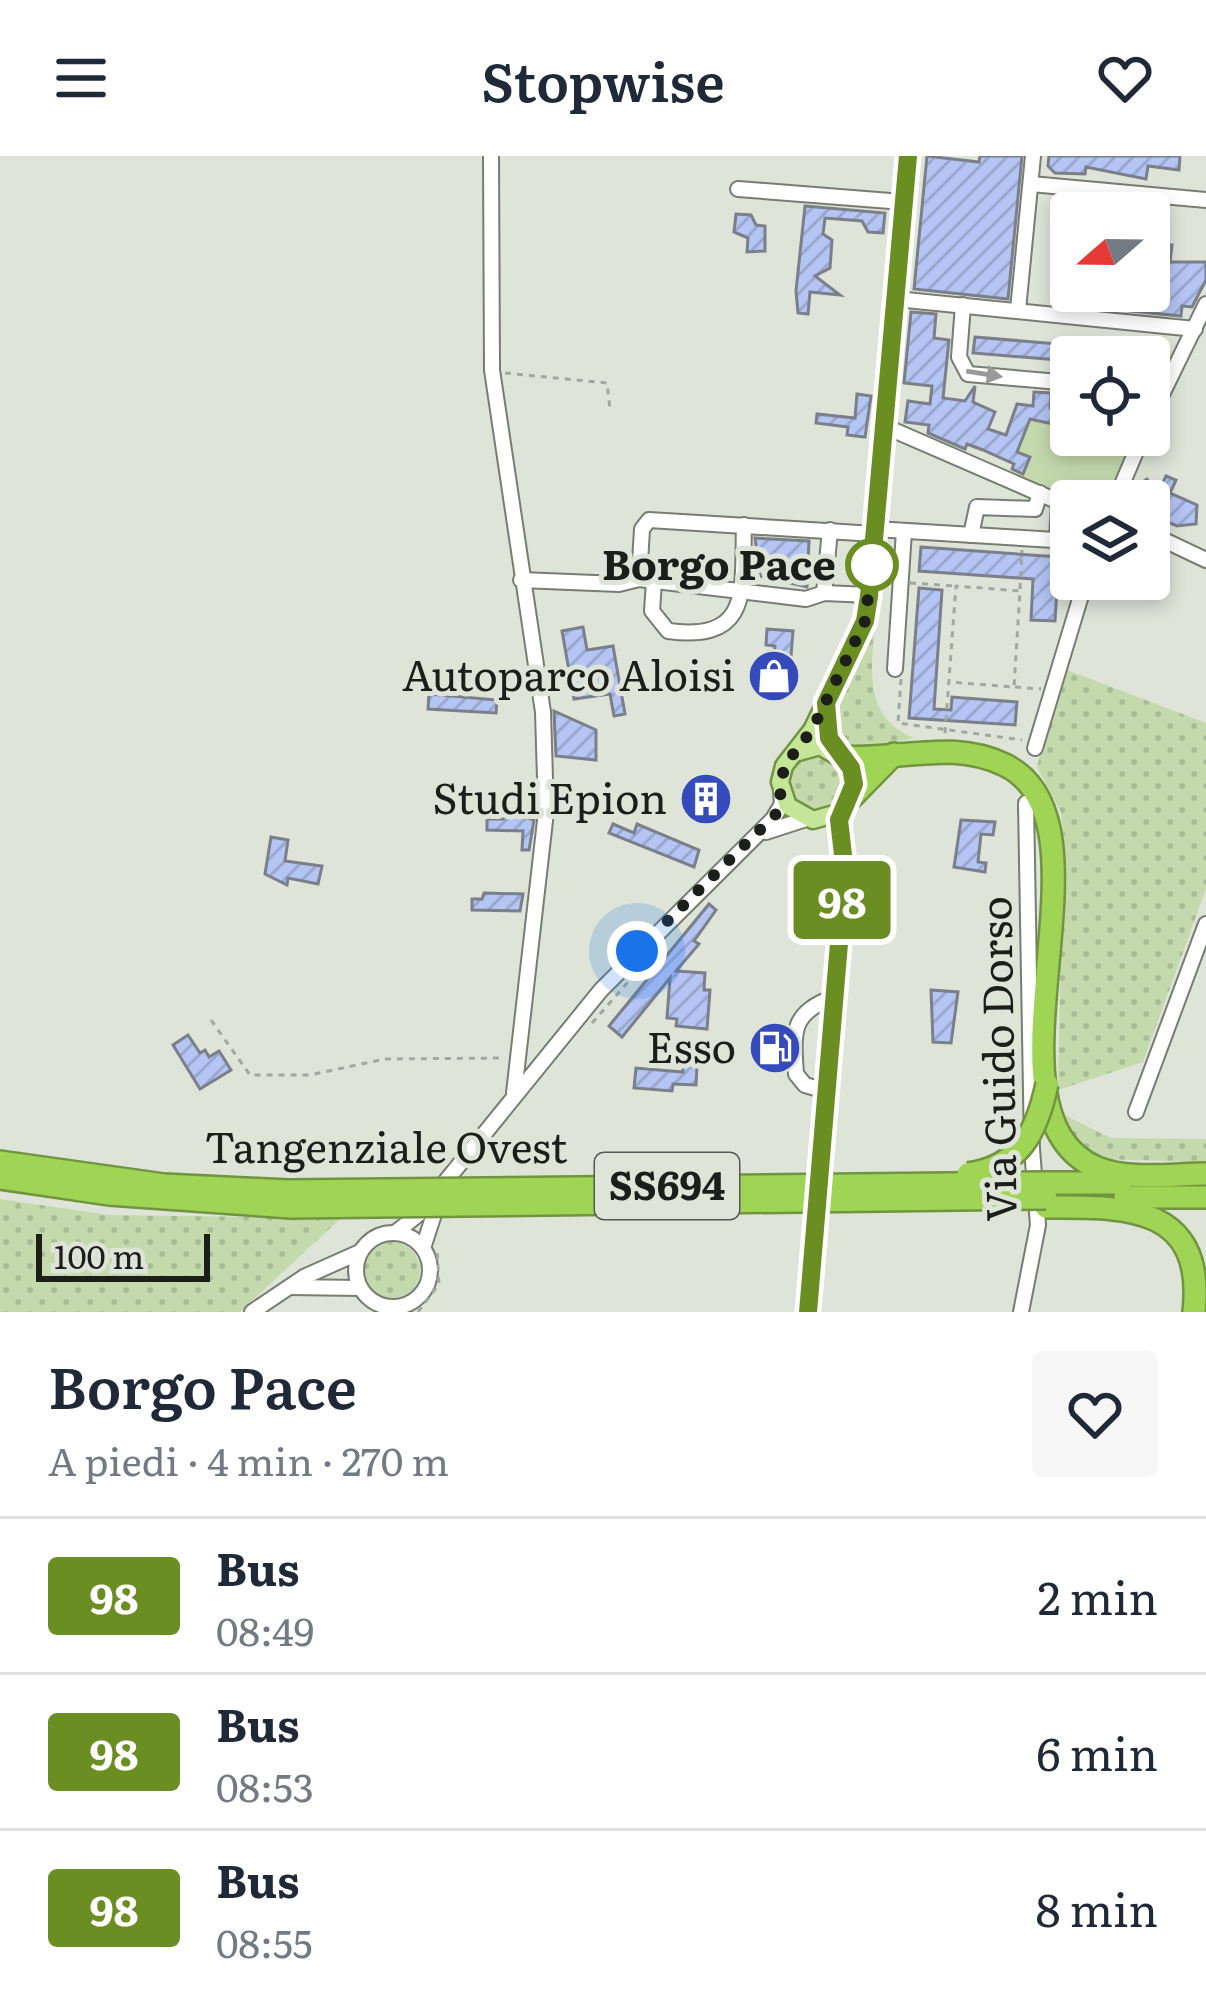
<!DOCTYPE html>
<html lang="it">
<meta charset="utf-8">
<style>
:root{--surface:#fff;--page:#f6f6f7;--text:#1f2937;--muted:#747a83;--line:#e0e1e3}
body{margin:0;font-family:Literata,serif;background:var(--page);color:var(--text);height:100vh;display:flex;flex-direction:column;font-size:45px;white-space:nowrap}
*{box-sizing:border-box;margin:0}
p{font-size:39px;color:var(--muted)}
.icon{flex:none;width:66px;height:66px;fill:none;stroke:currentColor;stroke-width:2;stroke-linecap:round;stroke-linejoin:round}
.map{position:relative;height:1156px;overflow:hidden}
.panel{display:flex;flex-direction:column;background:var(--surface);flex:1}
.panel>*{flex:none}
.badge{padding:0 24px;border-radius:9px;font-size:42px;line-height:78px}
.needle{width:78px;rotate:250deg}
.fabs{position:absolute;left:1050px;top:36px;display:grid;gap:24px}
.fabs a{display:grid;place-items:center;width:120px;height:120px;border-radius:12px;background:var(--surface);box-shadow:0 6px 18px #0003;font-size:60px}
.scale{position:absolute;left:36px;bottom:30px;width:174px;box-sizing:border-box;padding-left:12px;border:6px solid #1c1e1a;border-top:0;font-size:33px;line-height:42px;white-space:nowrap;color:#1c1e1a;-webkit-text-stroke:9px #dee4d8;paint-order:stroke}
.you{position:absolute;width:60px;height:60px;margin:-30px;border:9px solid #fff;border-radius:50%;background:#1a73e8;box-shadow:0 0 0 18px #1a73e833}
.map>.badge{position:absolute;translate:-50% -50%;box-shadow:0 0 0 6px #fff}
.round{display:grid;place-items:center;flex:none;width:126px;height:126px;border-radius:12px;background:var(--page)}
.headline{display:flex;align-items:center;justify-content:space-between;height:204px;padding:0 48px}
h1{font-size:57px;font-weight:600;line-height:90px}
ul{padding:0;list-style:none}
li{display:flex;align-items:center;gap:36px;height:156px;padding:0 48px;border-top:3px solid var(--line)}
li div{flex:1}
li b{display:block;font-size:45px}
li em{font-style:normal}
li .badge{min-width:132px;font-weight:700;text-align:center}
header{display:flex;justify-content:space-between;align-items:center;height:156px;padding:0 48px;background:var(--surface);font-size:54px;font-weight:600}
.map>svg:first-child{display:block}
</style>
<header><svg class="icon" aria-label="menu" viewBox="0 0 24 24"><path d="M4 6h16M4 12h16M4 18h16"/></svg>Stopwise<svg class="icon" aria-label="heart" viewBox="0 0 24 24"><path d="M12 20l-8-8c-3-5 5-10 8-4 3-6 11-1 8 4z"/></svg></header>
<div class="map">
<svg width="1206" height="1156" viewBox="0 0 1206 1156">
<defs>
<pattern id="grass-dots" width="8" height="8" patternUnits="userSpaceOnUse" patternTransform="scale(3)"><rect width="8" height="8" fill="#c4daad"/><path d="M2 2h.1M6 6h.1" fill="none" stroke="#a8bb94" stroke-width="1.8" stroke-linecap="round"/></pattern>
<pattern id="building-hatch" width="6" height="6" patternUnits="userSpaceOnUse" patternTransform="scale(3)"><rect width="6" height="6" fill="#b4c4f3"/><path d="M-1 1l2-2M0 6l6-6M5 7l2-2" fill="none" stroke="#9aa8d0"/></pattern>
</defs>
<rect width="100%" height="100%" fill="#dee4d8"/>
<g fill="url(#grass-dots)">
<path d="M876 464C871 511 862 561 914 582L853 595 833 579 831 551Z"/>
<path d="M1062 512 1206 567V733L1143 906 1058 934 1063 687 1061 656 1037 611Z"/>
<circle cx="816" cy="627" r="28"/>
<path d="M1060 957 1111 982 1206 983V1006L1097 1003 1080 994Z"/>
<path d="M0 1043 109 1059 341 1062 240 1156H0Z"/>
<circle cx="392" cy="1114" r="28"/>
</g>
<path fill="#c4daad" d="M1017 248 1071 254V279H1136L1108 345H1075L1011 316 1027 269 1011 263Z"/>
<g fill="url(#building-hatch)" stroke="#7b7f89" stroke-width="3">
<path d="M927 0 979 6 980 0H1022L1008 143 914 133Z"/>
<path d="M1049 0H1180L1179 14 1148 10 1146 23 1086 11 1085 18 1055 17 1048 10Z"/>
<path d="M805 50 885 57 883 77 868 76 862 65 825 62 823 78 832 84 830 112 815 120 840 139 810 136 808 158 798 157 796 135Z"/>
<path d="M736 58 751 59 756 69 765 70V95L747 96 748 82 734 76Z"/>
<path d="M1149 58 1167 59 1164 89H1172L1170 106H1206V124L1192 151 1182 150 1181 160 1101 152 1103 135H1149Z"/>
<path d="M911 156 936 158 934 182 949 184 943 242 965 245 975 230 973 246 995 256 988 273 1006 279 1017 248 1033 250 1034 236 1051 237 1050 252 1071 254V272L1030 263 1017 296 1030 301 1023 318 1012 313 1014 308 983 294 967 288 965 293 928 277 929 269 905 266 908 245 930 248 932 230 904 227Z"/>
<path d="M975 181 1129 194 1128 201 1071 205 973 197Z"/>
<path d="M857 238 871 240 865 281 847 279 848 271 816 267 817 258 855 262Z"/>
<path d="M1166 320 1176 324 1170 337 1197 349 1196 368 1177 370 1158 362 1149 349 1141 327 1147 323 1157 339Z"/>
<path d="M755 382 809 385 807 431 760 420Z"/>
<path d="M921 391 1059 401 1055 465 1031 464 1033 423 919 415Z"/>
<path d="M919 432 942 434 934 553 951 554 952 541 1017 546 1015 569 909 562Z"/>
<path d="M583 471 587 494 613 490 625 558 614 560 610 538 574 543 562 475Z"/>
<path d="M767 473 793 475 789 525 772 524 775 490 766 489Z"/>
<path d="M429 538 497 544 496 557 428 553Z"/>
<path d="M554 555 596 574V604L556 600Z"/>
<path d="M703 619 722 628 710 664 690 658Z"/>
<path d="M509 655 534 664 529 694H522L523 675 487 674V663H503Z"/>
<path d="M961 664 995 666 993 679 981 678 978 706 986 707 985 716 954 711Z"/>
<path d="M613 668 634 677 637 668 699 694 694 711 609 677Z"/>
<path d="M271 681 288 684 285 705 322 710 318 728 288 722 287 729 265 718Z"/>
<path d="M484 737 523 738 520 755 472 754V743H482Z"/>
<path d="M709 748 716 754 694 785 699 788 676 815 705 817 704 834H710L707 873 676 870 677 863 667 862 670 822 622 881 609 870Z"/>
<path d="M931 834 958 836 951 887 933 886Z"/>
<path d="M188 879 200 897 205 894 209 901 219 895 231 914 200 933 173 889Z"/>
<path d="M683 909 697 910 696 929 673 928 672 935 634 932 636 912 683 916Z"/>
</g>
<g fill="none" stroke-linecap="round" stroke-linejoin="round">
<g stroke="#787d73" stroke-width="18">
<g id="minor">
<path d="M491 0 492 214 543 556 546 656 514 937"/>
<path d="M1031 28 1206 44"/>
<path d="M738 33 903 46"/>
<path d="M896 143 1195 173"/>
<path d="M963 149 959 201 968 218 1071 227"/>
<path d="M1018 154 1033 0"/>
<path d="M1149 265 1206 148"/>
<path d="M884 270 1059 346 1057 384"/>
<path d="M1115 345 1143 279"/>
<path d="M875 373 1071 385"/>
<path d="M1149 377 1206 404"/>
<path d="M971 379 977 351 1035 353 1040 337"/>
<path d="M639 423 642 373 649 364 875 378"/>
<path d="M521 424 619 428 639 423 806 443 824 437 869 439"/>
<path d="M654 425 652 455 668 475C752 486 742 434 744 369"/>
<path d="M824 437 830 374"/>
<path d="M895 513 904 375"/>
<path d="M1035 592 1086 423"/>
<path d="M766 676 806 663"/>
<path d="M826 935 805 929 796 918C793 875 791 857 834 841"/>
<path d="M1136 956 1206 768"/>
<circle cx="393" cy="1114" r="37"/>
<path d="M395 1077 420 1057 601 834 773 663 782 648 781 636"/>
<path d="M423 1092 438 1046"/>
<path d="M290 1131 360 1132"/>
<path d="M252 1156 304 1121 360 1096"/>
<path d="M1021 1156 1038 1069 1032 993 1026 647"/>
</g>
</g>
<g stroke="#719440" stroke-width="21">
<g id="major">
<path d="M795 597 820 590 847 606 854 628 841 656 813 664 788 650 780 626 784 610 812 574 865 465 908 0"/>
<path d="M808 1156 845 716 838 674 846 651"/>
</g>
</g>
<g stroke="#719440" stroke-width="26">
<g id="highway">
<path d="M843 601C899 605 951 583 1005 609 1124 667 969 957 1097 1012 1129 1025 1172 1018 1206 1018"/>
<path d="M852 641 894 598"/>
<path d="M0 1006 164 1029 288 1035"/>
<path d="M0 1022 109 1038 291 1051"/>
<path d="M1045 1027H1121"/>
<path d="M1125 1041H1206"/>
<path d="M1046 1051C1120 1051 1206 1046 1194 1156"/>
</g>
</g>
<g stroke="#a3a79e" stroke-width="3" stroke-dasharray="6 6" stroke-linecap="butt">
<path d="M505 217 607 227 610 253"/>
<path d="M910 427 955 430"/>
<path d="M1020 433 1022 394"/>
<path d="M1069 434 1071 400"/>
<path d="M901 523 898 567 1022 584"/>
<path d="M1015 531 1041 533"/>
<path d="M945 577 956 430 1020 435 1014 531 948 526"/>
<path d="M211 864 250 919H310L385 903 505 902"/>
<path d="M592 867 629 825"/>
<path d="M418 1156 439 1128 437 1094"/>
</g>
<use href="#minor" stroke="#fff" stroke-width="14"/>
<use href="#major" stroke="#c5e598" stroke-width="16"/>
<use href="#highway" stroke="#9fd454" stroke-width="21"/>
<g stroke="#719440" stroke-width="26" stroke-linecap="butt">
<g id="highway-bridge">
<path d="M968 1018C1020 1011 1037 975 1047 928"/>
<path d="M288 1035 1045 1027"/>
<path d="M291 1051 1046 1042"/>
</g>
</g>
<use href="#highway-bridge" stroke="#9fd454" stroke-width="21"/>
</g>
<defs><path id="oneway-solid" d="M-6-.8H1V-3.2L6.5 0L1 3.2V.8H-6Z" transform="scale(3)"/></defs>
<use fill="#999a98" href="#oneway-solid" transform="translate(984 218) rotate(9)"/>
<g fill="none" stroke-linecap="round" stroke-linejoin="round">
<g stroke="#fff" stroke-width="27">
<path id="line" d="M808 1156 845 716 839 664 854 628 851 612 829 582 826 547 865 465 869 440 908 0"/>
</g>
<use href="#line" stroke="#6b8e23" stroke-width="18"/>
<path stroke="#1c1e1a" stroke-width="12" stroke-dasharray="0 21.6" d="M637 795 778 656 784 610 812 574 865 465 872 409"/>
</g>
<defs>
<g id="shop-disc" transform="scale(2.7)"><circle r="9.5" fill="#354bbc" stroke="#dee4d8"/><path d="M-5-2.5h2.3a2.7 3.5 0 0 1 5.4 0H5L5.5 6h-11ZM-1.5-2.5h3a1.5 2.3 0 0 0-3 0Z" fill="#fff"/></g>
<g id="building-disc" transform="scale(2.7)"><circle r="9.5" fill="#354bbc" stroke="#dee4d8"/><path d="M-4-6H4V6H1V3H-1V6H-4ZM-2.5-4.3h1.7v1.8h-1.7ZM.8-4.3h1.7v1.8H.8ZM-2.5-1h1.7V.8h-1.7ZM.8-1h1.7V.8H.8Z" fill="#fff"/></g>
<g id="fuel-disc" transform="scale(2.7)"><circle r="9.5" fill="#354bbc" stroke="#dee4d8"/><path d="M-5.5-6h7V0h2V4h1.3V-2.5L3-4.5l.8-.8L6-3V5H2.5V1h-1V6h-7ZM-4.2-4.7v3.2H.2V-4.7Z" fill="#fff"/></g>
</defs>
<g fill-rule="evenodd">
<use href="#shop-disc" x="774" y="520"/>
<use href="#building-disc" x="706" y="643"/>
<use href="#fuel-disc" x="775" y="892"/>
</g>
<circle fill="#fff" stroke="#6b8e23" stroke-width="6" cx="872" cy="409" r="24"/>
<g text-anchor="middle" stroke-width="10" stroke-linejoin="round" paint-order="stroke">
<rect fill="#dee4d8" stroke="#565953" stroke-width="3" x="595" y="997" width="144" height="66" rx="9"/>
<g font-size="39" font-weight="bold" fill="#1c1e1a">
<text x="667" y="1044">SS694</text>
</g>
<g font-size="42" font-weight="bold" fill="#1c1e1a" stroke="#dee4d8" text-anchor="end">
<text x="836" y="424">Borgo Pace</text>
</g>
<g font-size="42" fill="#1c1e1a" stroke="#dee4d8" text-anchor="end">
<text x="735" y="535">Autoparco Aloisi</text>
<text x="667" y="658">Studi Epion</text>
<text x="736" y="907">Esso</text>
</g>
<g font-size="42" fill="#1c1e1a" stroke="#dee4d8">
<text transform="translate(999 903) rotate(-91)" y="15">Via Guido Dorso</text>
<text x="386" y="1007">Tangenziale Ovest</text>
</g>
</g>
</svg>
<div class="fabs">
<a><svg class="needle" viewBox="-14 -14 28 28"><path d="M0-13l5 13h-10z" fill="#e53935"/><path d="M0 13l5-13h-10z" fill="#747a83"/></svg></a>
<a><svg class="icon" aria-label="locate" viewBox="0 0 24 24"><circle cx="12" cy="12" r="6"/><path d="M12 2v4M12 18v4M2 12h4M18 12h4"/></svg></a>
<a><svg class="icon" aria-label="layers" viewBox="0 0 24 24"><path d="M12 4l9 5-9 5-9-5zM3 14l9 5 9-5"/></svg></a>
</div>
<div class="scale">100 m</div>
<div class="you" style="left:637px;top:795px"></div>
<b class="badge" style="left:842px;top:744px;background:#6b8e23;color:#fff">98</b>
</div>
<section class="panel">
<div class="headline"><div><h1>Borgo Pace</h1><p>A piedi · 4 min · 270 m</p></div><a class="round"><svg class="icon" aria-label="heart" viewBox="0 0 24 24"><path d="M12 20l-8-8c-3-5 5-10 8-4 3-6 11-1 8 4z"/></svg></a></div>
<ul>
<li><span class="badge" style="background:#6b8e23;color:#fff">98</span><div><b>Bus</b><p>08:49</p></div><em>2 min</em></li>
<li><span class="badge" style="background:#6b8e23;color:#fff">98</span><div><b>Bus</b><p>08:53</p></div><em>6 min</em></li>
<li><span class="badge" style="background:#6b8e23;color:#fff">98</span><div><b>Bus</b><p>08:55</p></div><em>8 min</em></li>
</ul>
</section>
